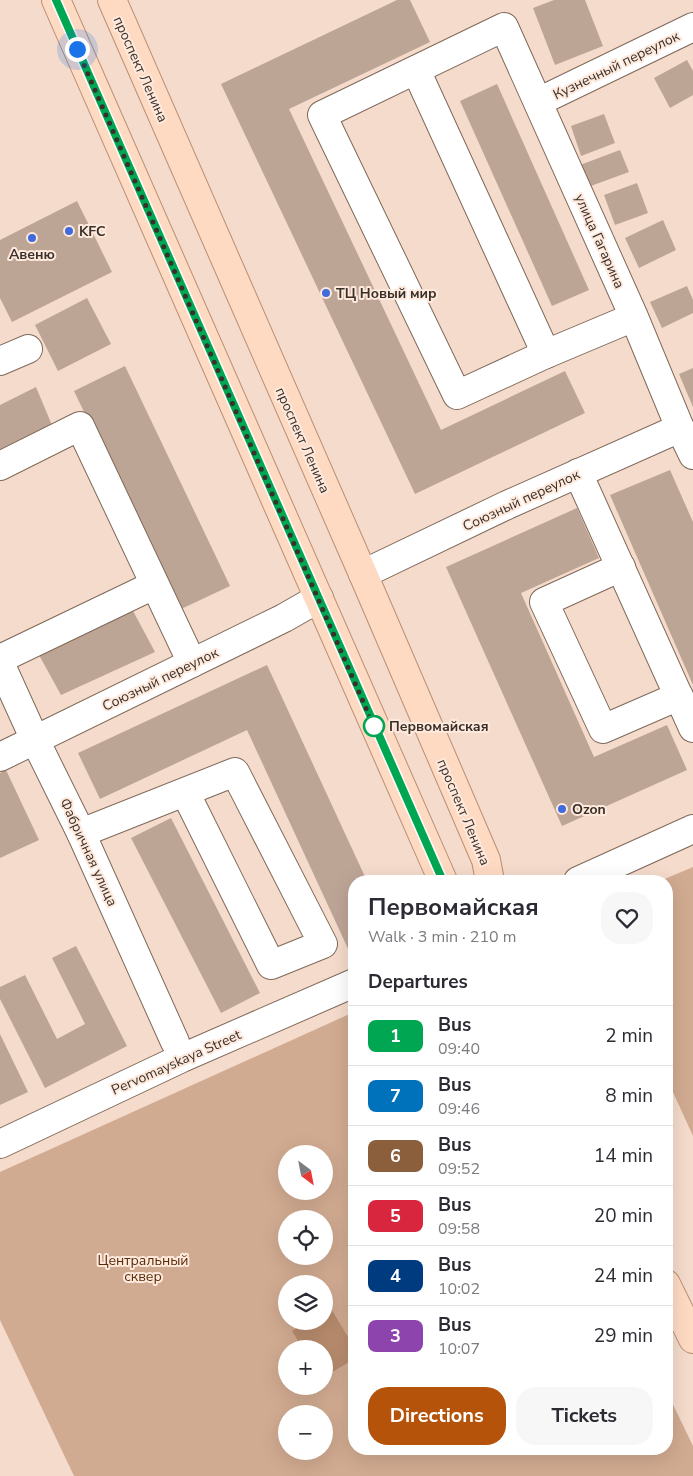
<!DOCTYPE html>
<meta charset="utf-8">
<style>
:root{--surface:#fff;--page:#f7f7f7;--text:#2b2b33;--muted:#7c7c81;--line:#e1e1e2;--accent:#b45309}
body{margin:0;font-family:"Nunito Sans",sans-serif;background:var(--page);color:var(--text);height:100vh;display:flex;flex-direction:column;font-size:19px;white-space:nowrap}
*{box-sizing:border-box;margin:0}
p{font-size:16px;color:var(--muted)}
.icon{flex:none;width:28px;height:28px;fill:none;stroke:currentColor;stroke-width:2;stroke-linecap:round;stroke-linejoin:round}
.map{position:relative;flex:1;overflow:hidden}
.drawer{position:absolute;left:348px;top:875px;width:325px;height:580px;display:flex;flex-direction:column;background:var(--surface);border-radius:20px;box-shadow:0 5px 20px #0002}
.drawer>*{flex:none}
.badge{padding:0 10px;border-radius:8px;font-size:18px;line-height:32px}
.needle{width:32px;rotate:148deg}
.fabs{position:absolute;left:278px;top:1145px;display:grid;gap:10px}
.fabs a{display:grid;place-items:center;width:55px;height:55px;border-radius:50%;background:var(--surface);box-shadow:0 5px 20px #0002;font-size:25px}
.you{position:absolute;width:25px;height:25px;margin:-12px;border:4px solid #fff;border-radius:50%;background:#1a73e8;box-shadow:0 0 0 8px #1a73e833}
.map>.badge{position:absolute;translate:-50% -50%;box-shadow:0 0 0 2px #fff}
h2{padding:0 20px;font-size:19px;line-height:45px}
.round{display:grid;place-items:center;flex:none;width:52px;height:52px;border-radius:20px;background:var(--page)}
.head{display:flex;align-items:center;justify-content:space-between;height:85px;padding:0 20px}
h1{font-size:24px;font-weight:700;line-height:38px}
.button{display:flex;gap:10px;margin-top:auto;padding:10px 20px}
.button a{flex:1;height:58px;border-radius:20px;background:var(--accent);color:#fff;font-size:20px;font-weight:700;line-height:58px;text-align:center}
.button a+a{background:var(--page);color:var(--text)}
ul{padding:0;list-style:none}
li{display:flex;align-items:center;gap:15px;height:60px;padding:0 20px;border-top:1px solid var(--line)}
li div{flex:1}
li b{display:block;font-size:19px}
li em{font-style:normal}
li .badge{min-width:55px;font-weight:700;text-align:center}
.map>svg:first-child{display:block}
</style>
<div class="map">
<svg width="693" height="1476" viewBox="0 0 693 1476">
<rect width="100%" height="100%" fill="#f4dbcb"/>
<g fill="#d1ab91" fill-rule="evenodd">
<path d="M693 867V1136L666 1077V881H660Z"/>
<path d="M354 1012V1449H666V1390L693 1446V1476H74L0 1320V1172ZM286 1154H324V1191H286ZM286 1219H324V1256H286ZM286 1284H324V1321H286ZM286 1349H324V1386H286ZM286 1414H324V1451H286Z"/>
</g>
<path fill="#b88c6e" d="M330 1307 354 1347V1359L324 1377V1349H303L292 1331 307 1321H324V1311Z"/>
<g fill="#bda596">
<path d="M397 0H410L430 42 289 109 441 430 565 371 585 413 415 494 221 84Z"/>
<path d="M554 0H585L603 46 555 65 533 8Z"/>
<path d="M687 60 693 71V95L670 108 654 78Z"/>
<path d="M497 84 589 290 552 306 460 101Z"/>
<path d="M604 114 615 143 581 156 571 126Z"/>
<path d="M620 150 629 172 588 187 580 165Z"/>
<path d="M637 183 648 213 615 225 604 195Z"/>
<path d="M77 201 112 272 12 322 0 298V240Z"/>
<path d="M663 220 676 250 639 268 625 238Z"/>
<path d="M687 286 693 300V313L662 328 650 302Z"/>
<path d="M87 298 111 344 58 371 35 325Z"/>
<path d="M125 366 230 586 179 610 74 391Z"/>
<path d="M693 368V407L679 374Z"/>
<path d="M36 387 54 430 0 456V405Z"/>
<path d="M670 470 693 522V685L610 495Z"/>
<path d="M577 508 599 558 521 593 594 757 667 725 687 770 562 826 446 567Z"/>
<path d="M132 609 155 652 61 695 39 655Z"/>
<path d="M267 665 367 881H354V951L350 953 247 730 100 799 78 753Z"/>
<path d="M6 770 39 840 0 858V773Z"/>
<path d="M171 818 260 993 221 1013 131 838Z"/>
<path d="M76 946 127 1046 45 1088 0 999V987L25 975 57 1039 85 1024 52 958Z"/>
<path d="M0 1034 28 1092 0 1105Z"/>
</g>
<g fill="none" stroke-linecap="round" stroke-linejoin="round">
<g stroke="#7f695a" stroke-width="30">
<g id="minor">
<path d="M416 70 546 354"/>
<path d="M538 102 693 27"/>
<path d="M634 317 546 354 457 395 322 115 504 27 634 317 680 428 693 455"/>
<path d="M0 361 28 349"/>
<path d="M0 466 80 426 192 663"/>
<path d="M578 473 693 728"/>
<path d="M621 567 544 602 603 729 679 696"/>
<path d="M363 574 507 505 680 428"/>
<path d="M0 659 154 585"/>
<path d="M0 663 35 740 81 833 175 1042"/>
<path d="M0 757 284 618 319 598"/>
<path d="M81 833 235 772 323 944 271 965 185 792"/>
<path d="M578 881 693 829"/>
<path d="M0 1144 182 1058 354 983"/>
</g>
</g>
<g stroke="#b88f73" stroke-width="30">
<g id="major">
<path d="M56 0 443 881"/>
<path d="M112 0 363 574 486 860 490 881"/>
<path d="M666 1284 693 1339"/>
</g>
</g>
<use href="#minor" stroke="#fff" stroke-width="28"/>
<use href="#major" stroke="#fedac3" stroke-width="28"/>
</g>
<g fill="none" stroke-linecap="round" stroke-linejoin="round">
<g stroke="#fff" stroke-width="11">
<path id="line" d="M56 0 443 881"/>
</g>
<use href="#line" stroke="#00a651" stroke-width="8"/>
<path stroke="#393029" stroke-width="5" stroke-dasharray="0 9" d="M77 49 376 731 374 726"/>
</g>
<g fill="#3f6bdc" stroke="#fee9dc" stroke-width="2">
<circle cx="69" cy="231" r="5"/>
<circle cx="32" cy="238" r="5"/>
<circle cx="326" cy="293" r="5"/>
<circle cx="562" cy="809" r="5"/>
</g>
<circle fill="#fff" stroke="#00a651" stroke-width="2.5" cx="374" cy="726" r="10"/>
<g text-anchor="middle" stroke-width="4" stroke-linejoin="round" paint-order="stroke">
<g font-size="14" fill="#393029" stroke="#fee9dc">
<text transform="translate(616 65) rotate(-26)" y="5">Кузнечный переулок</text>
<text transform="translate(141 69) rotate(66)" y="5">проспект Ленина</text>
<text transform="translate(600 241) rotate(66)" y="5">улица Гагарина</text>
<text transform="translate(303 440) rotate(66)" y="5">проспект Ленина</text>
<text transform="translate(521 500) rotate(-25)" y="5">Союзный переулок</text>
<text transform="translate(160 679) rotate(-26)" y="5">Союзный переулок</text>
<text transform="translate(464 812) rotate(67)" y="5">проспект Ленина</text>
<text transform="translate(89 852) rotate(65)" y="5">Фабричная улица</text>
<text transform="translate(176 1062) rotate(-24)" y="5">Pervomayskaya Street</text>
</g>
<g font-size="14" font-weight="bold" fill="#393029" stroke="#fee9dc" text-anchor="start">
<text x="79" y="236">KFC</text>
<text x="32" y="259" text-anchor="middle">Авеню</text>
<text x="336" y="298">ТЦ Новый мир</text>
<text x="572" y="814">Ozon</text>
</g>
<g font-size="14" font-weight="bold" fill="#393029" stroke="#fee9dc" text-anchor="start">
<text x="389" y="731">Первомайская</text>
</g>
<g font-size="14" fill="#572c07" stroke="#fee9dc">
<text x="143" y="1265">Центральный<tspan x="143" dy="16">сквер</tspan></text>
</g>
</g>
</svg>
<div class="fabs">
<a><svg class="needle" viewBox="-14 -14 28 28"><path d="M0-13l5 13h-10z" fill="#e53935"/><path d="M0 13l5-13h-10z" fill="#7c7c81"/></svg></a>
<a><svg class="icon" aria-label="locate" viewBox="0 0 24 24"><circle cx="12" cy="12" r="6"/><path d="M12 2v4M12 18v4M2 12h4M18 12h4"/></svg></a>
<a><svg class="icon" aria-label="layers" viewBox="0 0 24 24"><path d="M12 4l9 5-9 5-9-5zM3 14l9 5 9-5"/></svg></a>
<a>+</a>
<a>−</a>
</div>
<div class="you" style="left:77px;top:49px"></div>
<section class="drawer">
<div class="head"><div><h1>Первомайская</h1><p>Walk · 3 min · 210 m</p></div><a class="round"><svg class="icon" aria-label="heart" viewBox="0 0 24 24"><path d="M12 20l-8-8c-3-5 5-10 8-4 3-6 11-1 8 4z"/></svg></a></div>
<h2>Departures</h2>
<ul>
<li><span class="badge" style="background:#00a651;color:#fff">1</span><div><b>Bus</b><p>09:40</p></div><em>2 min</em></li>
<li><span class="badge" style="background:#0072bc;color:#fff">7</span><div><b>Bus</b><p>09:46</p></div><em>8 min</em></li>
<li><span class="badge" style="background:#8b5e3c;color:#fff">6</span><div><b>Bus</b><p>09:52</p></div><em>14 min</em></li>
<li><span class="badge" style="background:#d7263d;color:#fff">5</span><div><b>Bus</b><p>09:58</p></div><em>20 min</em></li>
<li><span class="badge" style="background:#003b80;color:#fff">4</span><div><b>Bus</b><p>10:02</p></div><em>24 min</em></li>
<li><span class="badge" style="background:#8e44ad;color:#fff">3</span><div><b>Bus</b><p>10:07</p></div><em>29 min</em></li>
</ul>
<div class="button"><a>Directions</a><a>Tickets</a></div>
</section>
</div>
